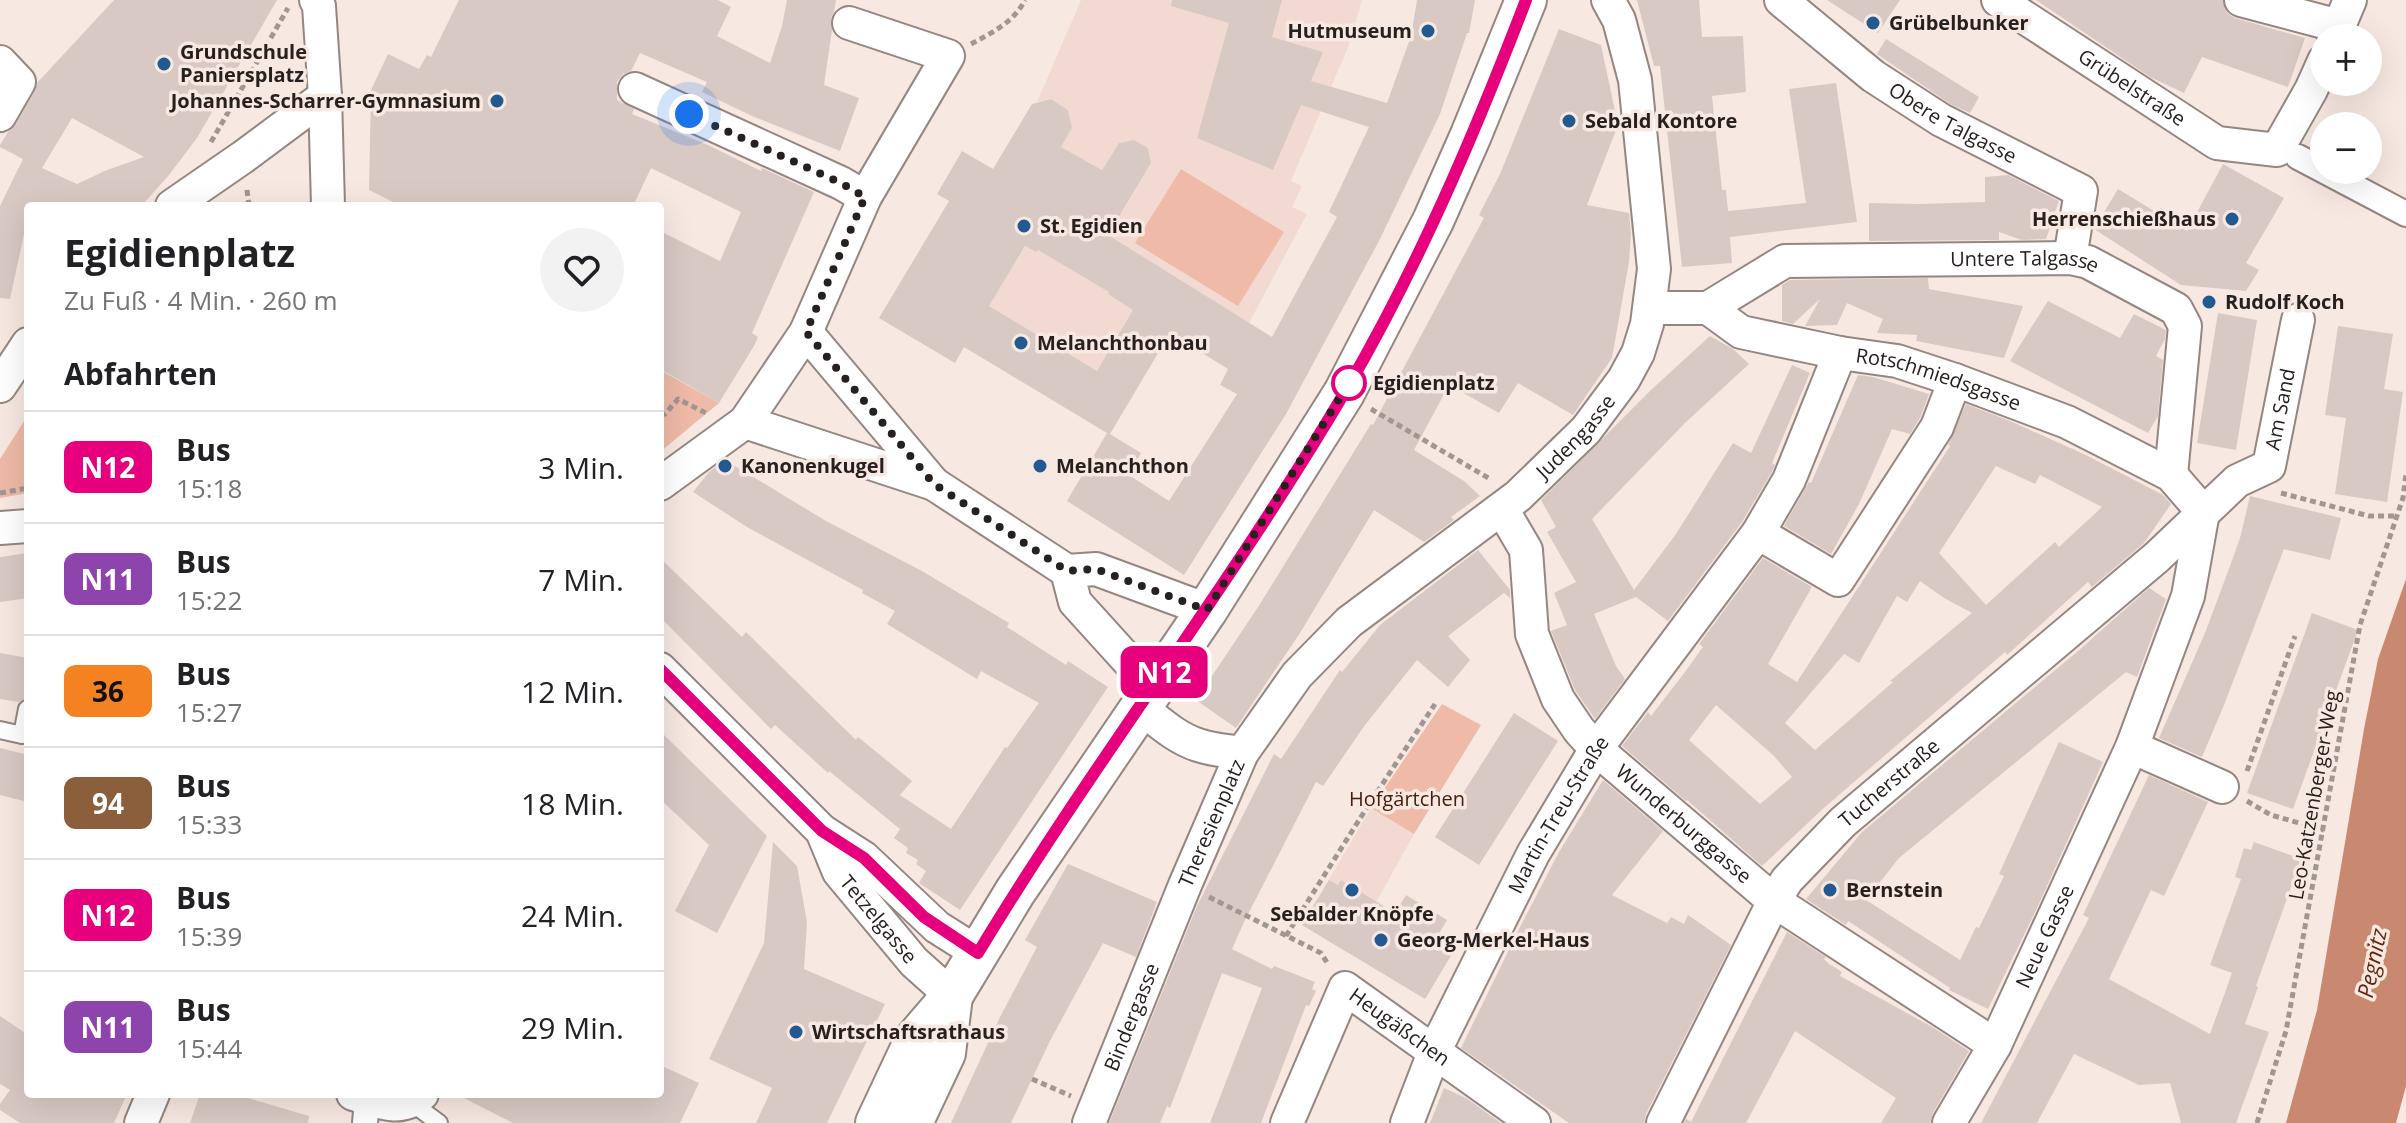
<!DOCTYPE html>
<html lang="de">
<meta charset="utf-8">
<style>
:root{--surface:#fff;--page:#f2f2f2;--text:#202124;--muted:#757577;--line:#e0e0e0}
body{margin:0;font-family:"Open Sans",sans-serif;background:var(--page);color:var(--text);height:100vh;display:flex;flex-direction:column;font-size:30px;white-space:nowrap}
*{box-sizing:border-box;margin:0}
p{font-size:26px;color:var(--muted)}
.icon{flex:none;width:44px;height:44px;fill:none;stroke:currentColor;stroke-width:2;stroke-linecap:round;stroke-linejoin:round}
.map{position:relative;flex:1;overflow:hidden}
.panel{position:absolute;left:24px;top:202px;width:640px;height:896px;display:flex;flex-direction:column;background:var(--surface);border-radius:8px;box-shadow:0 8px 32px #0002}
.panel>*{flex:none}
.badge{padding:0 16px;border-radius:12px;font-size:28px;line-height:52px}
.buttons{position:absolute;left:2310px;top:24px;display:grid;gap:16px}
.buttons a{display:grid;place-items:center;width:72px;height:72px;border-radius:50%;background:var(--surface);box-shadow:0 8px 32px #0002;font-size:40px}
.you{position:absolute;width:40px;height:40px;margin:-20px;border:6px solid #fff;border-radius:50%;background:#1a73e8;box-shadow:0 0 0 12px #1a73e833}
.map>.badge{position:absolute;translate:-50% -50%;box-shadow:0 0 0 4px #fff}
h2{padding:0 40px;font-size:30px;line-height:72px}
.round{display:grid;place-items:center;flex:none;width:84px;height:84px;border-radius:42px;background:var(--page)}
.summary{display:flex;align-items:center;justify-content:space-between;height:136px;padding:0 40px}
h1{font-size:38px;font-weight:700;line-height:60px}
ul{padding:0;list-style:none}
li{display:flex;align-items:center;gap:24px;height:112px;padding:0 40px;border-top:2px solid var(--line)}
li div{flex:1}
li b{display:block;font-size:30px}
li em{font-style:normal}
li .badge{min-width:88px;font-weight:700;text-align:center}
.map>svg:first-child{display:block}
</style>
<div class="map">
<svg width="2406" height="1123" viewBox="0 0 2406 1123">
<rect width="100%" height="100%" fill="#f8e8e2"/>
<g fill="#f2dad2">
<path d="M1081 0H1362L1349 45 1291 181 1302 186 1292 207 1307 214 1249 323 1211 358 1170 333 1109 434 967 342 1025 246 1035 252 1038 249 1091 281 1108 236 1151 163 1148 148 1134 140 1119 143 1102 170 1087 161 1068 156 1059 150 1072 128 1068 110 1051 99 1037 102Z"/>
<path d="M1371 808 1414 834 1348 953 1302 925Z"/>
</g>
<g fill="#efbaa7">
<path d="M1181 169 1284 232 1238 306 1135 243Z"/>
<path d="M660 370 719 403 660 452Z"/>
<path d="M28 415V493L0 498V459Z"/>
<path d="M1442 704 1481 725 1414 834 1371 808Z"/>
</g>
<path fill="#c98970" d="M2406 579V1086L2396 1123H2286L2317 1010 2364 729 2378 659Z"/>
<g fill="#d9c9c4" fill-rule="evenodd">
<path d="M114 0H277L197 138 169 175 145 202 138 206H28V216L10 299 0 298V206L23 159 0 147V145L8 132 16 124 35 91 37 83ZM72 118 144 157 107 170 77 184 42 168Z"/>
<path d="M459 0H718L731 7 717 36 770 63 782 26 787 0H836L834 12 831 18 832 30 824 85 859 98 840 151 752 116 702 92 707 82 640 53 631 71 623 74 617 82V100L634 109 632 114 708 145 761 171 762 168 814 192 752 333 758 337 754 346 719 403 660 369V231L720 261 741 212 651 168 633 206H401L369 190 371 90 388 54 419 69 427 55 431 57Z"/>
<path d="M1172 0H1282L1272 37 1323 52 1311 81 1387 103 1411 36 1417 0H1475L1469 33H1467L1440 114 1379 241 1286 414 1184 575 1067 501 1107 433 964 347 955 363 879 318 949 201 937 194 962 151 993 169 1032 104 1051 99 1068 110 1072 128 1061 147 1102 170 1119 143 1134 140 1148 148 1151 163 1108 235 1272 337 1337 217 1329 212 1369 127 1301 105 1273 170 1197 138 1229 23 1171 6ZM1025 246 1036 252 1038 250 1109 292 1108 294 1133 310 1097 371 989 306ZM1170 333 1228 369 1220 385 1237 394 1169 501 1129 475 1141 453 1110 434Z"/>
<path d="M1637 0H1699L1702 37 1743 36 1746 92 1712 96 1722 190H1726L1728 211 1806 203 1789 89 1836 83 1857 222 1730 237 1732 263 1682 267 1660 66H1654Z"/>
<path d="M1827 0H1900L1878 33Z"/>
<path d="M2036 0H2223L2227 13 2235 18 2305 38 2288 87 2202 57 2184 93 2150 77Z"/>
<path d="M1559 29 1601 45 1618 125 1587 205 1629 213 1631 233 1629 262 1612 358 1573 415 1518 383 1499 413 1449 385 1414 450 1464 481 1480 496 1451 517 1454 520 1424 542 1374 510 1300 633 1236 728 1196 700 1260 604 1371 424 1373 425 1484 218 1479 215 1500 174Z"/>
<path d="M1886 39 1979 97 1970 113 1950 104 1877 54Z"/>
<path d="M2223 164 2284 198 2246 263 2259 270 2246 291 2181 285 2094 229 2118 189 2187 231Z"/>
<path d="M2008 175 2059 201 2046 239 2022 240 1999 232V240L1869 241V203L1920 204 1985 202V177Z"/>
<path d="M1928 278 1929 289 2023 306 2004 358 1916 341 1917 335 1877 333 1883 319 1847 303 1837 325 1805 326 1820 299 1793 324 1782 321V285L1790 280Z"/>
<path d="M2048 301 2120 338 2134 314 2166 330 2165 339 2156 356 2163 360 2158 416 2148 433 2010 361Z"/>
<path d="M2218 313 2257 320 2236 450 2197 443Z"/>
<path d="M2338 326 2393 334 2384 389 2403 392 2387 502 2335 494 2346 418 2325 415Z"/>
<path d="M1710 336 1733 349 1749 364 1686 422 1592 519 1634 590 1676 534 1733 443 1751 453 1792 365 1810 373 1772 463 1775 465 1772 472 1742 522 1668 621 1636 597 1594 614 1616 666 1625 679 1595 719 1575 690 1551 631 1567 625 1554 593 1576 582 1547 532 1556 527 1541 500 1652 389Z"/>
<path d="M1858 375 1873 377 1929 394 1920 418 1910 434 1892 429 1859 504 1831 554 1784 526 1809 482 1811 483Z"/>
<path d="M1966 404 2010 421 2086 455 2163 495 2171 504 2144 543 2092 587 2088 582 2007 655 2005 652 1825 807 1762 866 1687 800 1686 801 1622 746 1648 712 1651 716 1685 672 1703 647 1699 644 1763 558 1812 587 1768 664 1797 682 1950 446 1948 445ZM1996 466 2035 484 2040 475 2102 507 2059 547 2055 542 1986 605 1939 553ZM1920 581 1944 598 1972 613 1890 681 1893 682 1815 750 1785 723 1844 654 1859 663 1897 596 1907 602ZM1716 705 1774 756 1792 777 1760 804 1689 740Z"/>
<path d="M725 460 826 521 922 571 1009 623 1007 627 1066 665 1068 661 1108 687 960 910 919 883 926 871 916 864 918 860 906 853 908 848 894 838 900 829 829 771 828 773 775 725 771 729 660 617V558L742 637 746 632 856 740 858 737 912 781 900 795 951 829 1005 747 1007 748 1039 703 981 671 977 679 887 624 895 611 862 593 863 590 747 527 693 492 709 472Z"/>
<path d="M2250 496 2341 518 2330 560 2284 549 2224 705 2202 757 2159 738 2205 633 2230 566 2240 538Z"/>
<path d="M1478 550 1510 590V598L1504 593 1448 636 1470 660 1448 687 1417 660 1365 725 1323 786 1316 782 1244 922 1232 949 1272 969 1274 966 1315 982 1312 989 1316 991 1309 1006 1306 1005 1261 1123H1210L1262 988 1222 973 1170 1108 1167 1106 1160 1123H1109L1197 906 1274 754 1281 759 1340 670 1342 672 1380 625Z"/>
<path d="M28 553V598L0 602V557Z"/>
<path d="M2149 588 2166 599 2137 677 2126 672 1899 858 1866 900 1960 960 1976 927 1979 928 2004 876 1999 874 2059 742 2103 762 2037 908 1988 1009 1949 990 1950 988 1848 921 1846 925 1806 899 1862 832 2078 651Z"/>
<path d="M2312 613 2358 630 2293 809 2247 793Z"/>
<path d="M0 653 28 658V698L18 702 0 699Z"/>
<path d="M1514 713 1558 741 1479 865 1435 837Z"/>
<path d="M660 731 767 836 717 933 675 911 709 845 660 799Z"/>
<path d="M0 748 28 755V802L0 795Z"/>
<path d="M2149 775 2208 802 2164 896 2151 890 2109 979 2210 1034 2232 973 2210 965 2241 879 2235 877 2244 848 2251 850 2254 842 2301 859 2256 986 2258 987 2245 1024 2269 1032 2236 1123H2181L2170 1083 2139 1085 2074 1054 2037 1123H1981L2089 918 2083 915Z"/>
<path d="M1603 780 1663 831 1612 895 1667 923 1671 917 1684 924 1688 915 1731 945 1646 1114 1644 1123H1569L1461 1048 1521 925 1559 852Z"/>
<path d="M773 842 797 866 807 922 804 969 885 1004 827 1123H756L772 1088 709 1059 764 943Z"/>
<path d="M1068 864 1157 902 1136 957 1103 943 1050 1041 1011 1123H951L999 1019 1037 947 1025 940Z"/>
<path d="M1329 880 1338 885 1341 880 1395 913 1406 895 1447 920 1434 942 1452 954 1425 999 1302 925Z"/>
<path d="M1787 932 1826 957 1824 959 1829 964 1842 972 1840 976 1934 1028 1969 1051 1933 1113 1930 1123H1881L1896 1098 1795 1031 1746 1123H1684L1686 1119 1691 1122Z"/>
<path d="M0 1016 28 1035V1094H127L114 1123H20L0 1110V1104L10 1090 0 1084Z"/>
<path d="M660 1065 699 1083 680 1123H513L456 1094H660Z"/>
<path d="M1444 1088 1466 1098 1501 1123H1430Z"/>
<path d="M200 1094H234L309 1116 308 1123H190Z"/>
</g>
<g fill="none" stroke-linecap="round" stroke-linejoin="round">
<g stroke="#948681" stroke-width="20">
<g id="service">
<path d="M0 730 22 735 27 709"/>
<path d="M412 1103 439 1123"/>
</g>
</g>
<g stroke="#948681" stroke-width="28">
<g id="pedestrian">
<path d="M2298 157 2406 214"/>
<path d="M365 1123 367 1099"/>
</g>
</g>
<g stroke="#948681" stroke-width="36">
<g id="minor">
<path d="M316 0 319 6 325 96 328 206"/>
<path id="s1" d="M1781 0 1873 76 1941 120 2081 191 2070 258"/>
<path id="s2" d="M1998 0 2217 143 2277 150 2311 90 2324 61"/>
<path d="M2241 0 2339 26"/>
<path d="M2334 38 2350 0"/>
<path d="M0 62 19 82 0 115"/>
<path d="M635 89 841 183 865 197"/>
<path d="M172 206 243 157 325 96"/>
<path id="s3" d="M1650 308H1708L1741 332 1840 353 1897 361 1955 380 2067 422 2171 475 2203 512"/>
<path id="s4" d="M1708 308 1785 261 2070 258 2088 262 2176 309 2185 326 2171 475"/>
<path d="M0 386 28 344"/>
<path d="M745 422 934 484 806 332"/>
<path d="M660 484 745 422 806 332 865 197 948 56 849 23"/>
<path d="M934 484 1067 571"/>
<path id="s5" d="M1502 509 1526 550 1532 634 1558 699 1579 730 1596 749 1774 901 1995 1045"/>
<path d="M0 528 28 526"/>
<path d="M1758 533 1838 580 1937 427 1955 380"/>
<path d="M660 669 822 831 864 858 937 927 978 953"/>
<path d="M1153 688 1075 602 1067 571 1096 569 1207 610"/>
<path d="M1140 707C1158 721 1176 738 1198 745 1212 750 1228 751 1242 753"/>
<path d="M2132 747 2222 787"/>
<path id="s6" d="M822 831 839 872 914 962 952 996"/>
<path d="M353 1094C379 1102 399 1113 422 1094"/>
<path d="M141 1123 153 1094"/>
<path id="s7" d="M1089 1123 1185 885 1242 753 1297 675 1349 622 1518 496 1586 430 1624 379 1638 353 1647 324 1654 269 1635 80 1619 20 1608 0"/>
<path id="s8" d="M1287 1123 1345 988 1534 1123"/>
<path id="s9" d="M1407 1123 1435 1050 1533 854 1596 749 1758 533 1789 480 1840 353"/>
<path id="s10" d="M1663 1123 1774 901 1787 880 1843 822 2157 557 2237 481 2269 466 2298 320"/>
<path id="s11" d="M1949 1123 1995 1045 2132 747 2188 596 2203 512"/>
</g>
</g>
<g stroke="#948681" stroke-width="44">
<g id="tertiary">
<path d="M876 1123 916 1038 952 996 1015 892 1207 610 1344 393 1433 221 1471 135 1526 0"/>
<path d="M912 1123 945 1053 952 996"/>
</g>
</g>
<g stroke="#a19691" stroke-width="5" stroke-dasharray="6 4" stroke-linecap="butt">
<path d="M971 44C993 32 1014 22 1025 0"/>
<path d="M211 142 288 8"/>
<path d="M247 190 249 206"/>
<path d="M1371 409 1490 479"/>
<path d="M660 415 665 414 678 399 708 414"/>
<path d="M0 493 28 488"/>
<path d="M2281 493 2369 516H2397"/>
<path d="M2247 771 2295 636"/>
<path d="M2247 801 2271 815 2324 830"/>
<path d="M1209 897 1321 953 1328 964"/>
<path d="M1286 936 1366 809 1435 704"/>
<path d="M1032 1079 1071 1096"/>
<path d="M2257 1123 2286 1031 2360 625 2403 498 2406 474"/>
</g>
<use href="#service" stroke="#fff" stroke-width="16"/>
<use href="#pedestrian" stroke="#fff" stroke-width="24"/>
<use href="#minor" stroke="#fff" stroke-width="32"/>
<use href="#tertiary" stroke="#fff" stroke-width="40"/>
</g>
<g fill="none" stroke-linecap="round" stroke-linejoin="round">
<g stroke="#fff" stroke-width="18">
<path id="line" d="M660 669 822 831 864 858 924 917 978 953C1094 761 1232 584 1346 390 1418 267 1475 133 1526 0"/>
</g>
<use href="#line" stroke="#e6007e" stroke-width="12"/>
<path stroke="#26201e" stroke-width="8" stroke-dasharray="0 14.4" d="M689 114 841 183 865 197 806 332 934 484 1067 571 1096 569 1207 610 1349 383"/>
</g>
<g fill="#215990" stroke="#f8e8e2" stroke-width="3">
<circle cx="1873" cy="23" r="8"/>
<circle cx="1428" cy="31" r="8"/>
<circle cx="164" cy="64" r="8"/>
<circle cx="497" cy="101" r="8"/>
<circle cx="1569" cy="121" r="8"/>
<circle cx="2232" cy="219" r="8"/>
<circle cx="1024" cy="226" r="8"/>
<circle cx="2209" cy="302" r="8"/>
<circle cx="1021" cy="343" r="8"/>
<circle cx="725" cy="466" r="8"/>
<circle cx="1040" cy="466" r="8"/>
<circle cx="1352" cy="890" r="8"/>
<circle cx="1830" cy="890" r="8"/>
<circle cx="1381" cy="940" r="8"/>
<circle cx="796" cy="1032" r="8"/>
</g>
<circle fill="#fff" stroke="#e6007e" stroke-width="4" cx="1349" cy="383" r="16"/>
<g text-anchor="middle" stroke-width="7" stroke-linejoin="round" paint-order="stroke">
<g font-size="20" font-weight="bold" fill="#26201e" stroke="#f8e8e2" text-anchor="start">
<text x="1889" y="30">Grübelbunker</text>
<text x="1412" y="38" text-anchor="end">Hutmuseum</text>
<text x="180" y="59">Grundschule<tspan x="180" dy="23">Paniersplatz</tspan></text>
<text x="481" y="108" text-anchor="end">Johannes-Scharrer-Gymnasium</text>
<text x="1585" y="128">Sebald Kontore</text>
<text x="2216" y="226" text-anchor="end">Herrenschießhaus</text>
<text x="1040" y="233">St. Egidien</text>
<text x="2225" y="309">Rudolf Koch</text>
<text x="1037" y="350">Melanchthonbau</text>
<text x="741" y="473">Kanonenkugel</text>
<text x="1056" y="473">Melanchthon</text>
<text x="1846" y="897">Bernstein</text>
<text x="1352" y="921" text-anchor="middle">Sebalder Knöpfe</text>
<text x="1397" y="947">Georg-Merkel-Haus</text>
<text x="812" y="1039">Wirtschaftsrathaus</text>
</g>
<g font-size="20" fill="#26201e" stroke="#f8e8e2">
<text dy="7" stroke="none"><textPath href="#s2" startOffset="160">Grübelstraße</textPath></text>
<text dy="7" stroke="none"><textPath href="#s1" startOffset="212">Obere Talgasse</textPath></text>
<text dy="7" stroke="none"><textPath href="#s4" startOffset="330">Untere Talgasse</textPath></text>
<text dy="7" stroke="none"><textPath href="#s3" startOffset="302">Rotschmiedsgasse</textPath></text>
<text dy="7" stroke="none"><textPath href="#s10" startOffset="968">Am Sand</textPath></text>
<text dy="7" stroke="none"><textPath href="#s7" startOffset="864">Judengasse</textPath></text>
<text dy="7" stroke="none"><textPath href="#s10" startOffset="414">Tucherstraße</textPath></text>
<text transform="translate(2314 795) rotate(-80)" y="7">Leo-Katzenberger-Weg</text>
<text dy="7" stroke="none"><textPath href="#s9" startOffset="344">Martin-Treu-Straße</textPath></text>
<text dy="7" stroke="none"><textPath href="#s7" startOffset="324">Theresienplatz</textPath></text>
<text dy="7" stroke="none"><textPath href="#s5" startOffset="380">Wunderburggasse</textPath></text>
<text dy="7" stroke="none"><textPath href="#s6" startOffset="106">Tetzelgasse</textPath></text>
<text dy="7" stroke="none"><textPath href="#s11" startOffset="210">Neue Gasse</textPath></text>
<text dy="7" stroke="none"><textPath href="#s7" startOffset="114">Bindergasse</textPath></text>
<text dy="7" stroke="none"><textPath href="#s8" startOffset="214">Heugäßchen</textPath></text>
</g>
<g font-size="20" font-weight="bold" fill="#26201e" stroke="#f8e8e2" text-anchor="start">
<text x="1373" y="390">Egidienplatz</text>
</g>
<g font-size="20" fill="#461c0b" stroke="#f8e8e2">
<text x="1407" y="806">Hofgärtchen</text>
</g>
<g font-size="22" font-style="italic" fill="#61250c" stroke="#f8e8e2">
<text transform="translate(2372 963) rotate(-78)" y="8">Pegnitz</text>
</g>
</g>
</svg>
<div class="buttons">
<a>+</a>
<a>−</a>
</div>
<div class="you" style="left:689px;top:114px"></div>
<b class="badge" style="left:1164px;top:672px;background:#e6007e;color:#fff">N12</b>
<section class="panel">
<div class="summary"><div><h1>Egidienplatz</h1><p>Zu Fuß · 4 Min. · 260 m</p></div><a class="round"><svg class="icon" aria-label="heart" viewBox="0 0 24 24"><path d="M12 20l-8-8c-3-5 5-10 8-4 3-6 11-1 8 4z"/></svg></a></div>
<h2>Abfahrten</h2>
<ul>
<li><span class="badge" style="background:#e6007e;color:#fff">N12</span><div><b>Bus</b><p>15:18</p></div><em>3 Min.</em></li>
<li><span class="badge" style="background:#8e44ad;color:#fff">N11</span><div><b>Bus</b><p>15:22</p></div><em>7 Min.</em></li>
<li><span class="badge" style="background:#f58220;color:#111">36</span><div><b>Bus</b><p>15:27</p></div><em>12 Min.</em></li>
<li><span class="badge" style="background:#8b5e3c;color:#fff">94</span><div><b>Bus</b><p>15:33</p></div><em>18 Min.</em></li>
<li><span class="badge" style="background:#e6007e;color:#fff">N12</span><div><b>Bus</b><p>15:39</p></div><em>24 Min.</em></li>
<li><span class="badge" style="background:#8e44ad;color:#fff">N11</span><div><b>Bus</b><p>15:44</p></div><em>29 Min.</em></li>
</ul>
</section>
</div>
